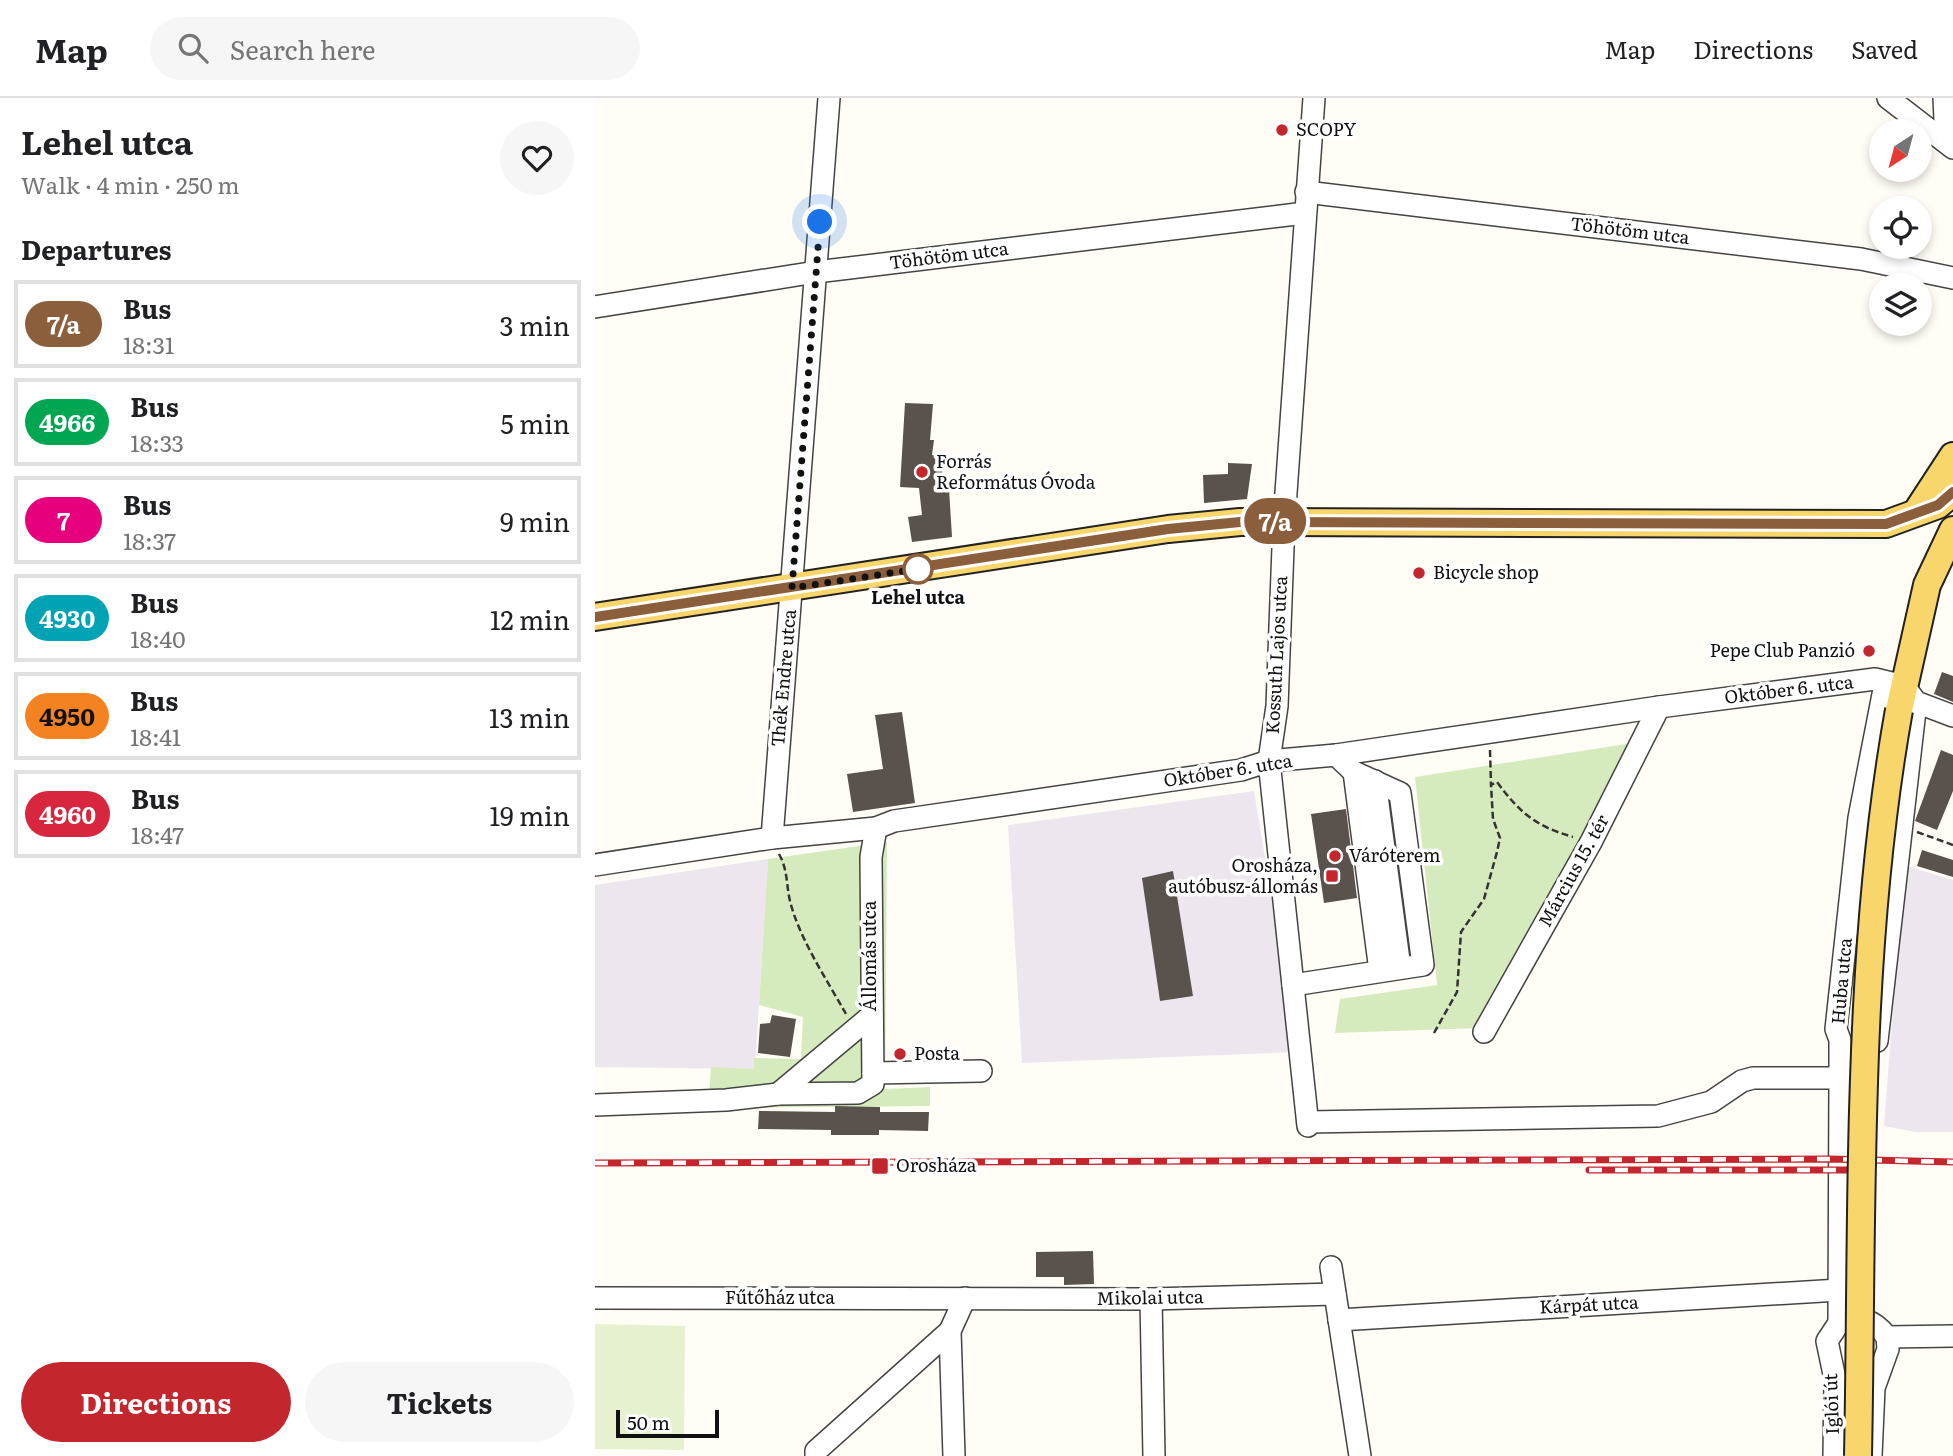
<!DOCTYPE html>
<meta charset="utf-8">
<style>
:root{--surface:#fff;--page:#f6f6f6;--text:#202124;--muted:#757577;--line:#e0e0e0;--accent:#c4262e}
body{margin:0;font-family:Literata,serif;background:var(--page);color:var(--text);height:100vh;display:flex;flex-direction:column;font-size:26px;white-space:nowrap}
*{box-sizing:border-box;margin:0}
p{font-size:23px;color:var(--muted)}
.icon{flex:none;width:38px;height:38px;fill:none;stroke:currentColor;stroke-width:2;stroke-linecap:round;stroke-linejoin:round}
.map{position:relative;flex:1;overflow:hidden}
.side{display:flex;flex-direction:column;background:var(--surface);width:595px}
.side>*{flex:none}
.badge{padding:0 14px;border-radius:23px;font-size:24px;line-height:46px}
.needle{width:46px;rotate:216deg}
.tools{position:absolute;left:1274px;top:21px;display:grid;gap:14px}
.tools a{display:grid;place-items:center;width:63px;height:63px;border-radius:50%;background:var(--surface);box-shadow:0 4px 10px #0003;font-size:35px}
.scale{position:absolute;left:21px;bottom:18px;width:103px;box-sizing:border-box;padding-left:7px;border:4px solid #111;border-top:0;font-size:19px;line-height:24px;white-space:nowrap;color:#111;-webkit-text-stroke:5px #fff;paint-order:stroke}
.you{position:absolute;width:35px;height:35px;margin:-18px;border:5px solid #fff;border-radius:50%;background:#1a73e8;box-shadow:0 0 0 10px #1a73e833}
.map>.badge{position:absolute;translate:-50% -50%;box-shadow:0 0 0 4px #fff}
h2{padding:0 21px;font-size:26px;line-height:63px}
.round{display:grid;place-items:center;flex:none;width:74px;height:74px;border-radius:37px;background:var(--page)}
.head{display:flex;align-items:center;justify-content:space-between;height:119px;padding:0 21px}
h1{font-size:33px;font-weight:700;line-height:52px}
.action{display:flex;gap:14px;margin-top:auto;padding:14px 21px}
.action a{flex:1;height:80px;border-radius:42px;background:var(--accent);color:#fff;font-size:28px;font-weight:700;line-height:80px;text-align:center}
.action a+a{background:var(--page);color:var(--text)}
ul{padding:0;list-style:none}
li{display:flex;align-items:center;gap:21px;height:88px;margin:0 14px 10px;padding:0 7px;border:4px solid var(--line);border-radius:0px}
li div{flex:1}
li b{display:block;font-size:26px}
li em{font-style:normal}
li .badge{min-width:77px;font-weight:700;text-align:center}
header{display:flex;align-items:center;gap:42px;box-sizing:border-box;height:98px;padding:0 35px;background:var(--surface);border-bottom:2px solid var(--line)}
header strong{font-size:33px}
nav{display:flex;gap:38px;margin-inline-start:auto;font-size:24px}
.search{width:490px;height:63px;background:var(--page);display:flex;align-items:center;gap:18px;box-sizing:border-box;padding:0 24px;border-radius:38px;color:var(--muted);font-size:26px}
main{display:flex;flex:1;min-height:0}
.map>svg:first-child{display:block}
</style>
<header>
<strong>Map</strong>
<div class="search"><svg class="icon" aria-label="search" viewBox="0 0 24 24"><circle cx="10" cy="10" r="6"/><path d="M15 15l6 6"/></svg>Search here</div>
<nav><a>Map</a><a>Directions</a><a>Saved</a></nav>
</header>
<main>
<section class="side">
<div class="head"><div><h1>Lehel utca</h1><p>Walk · 4 min · 250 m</p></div><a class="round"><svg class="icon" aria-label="heart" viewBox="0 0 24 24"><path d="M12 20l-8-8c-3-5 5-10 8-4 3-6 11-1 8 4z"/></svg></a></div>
<h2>Departures</h2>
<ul>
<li><span class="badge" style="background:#8b5e3c;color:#fff">7/a</span><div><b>Bus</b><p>18:31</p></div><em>3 min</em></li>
<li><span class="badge" style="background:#00a651;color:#fff">4966</span><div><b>Bus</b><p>18:33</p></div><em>5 min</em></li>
<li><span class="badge" style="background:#e6007e;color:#fff">7</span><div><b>Bus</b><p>18:37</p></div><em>9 min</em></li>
<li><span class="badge" style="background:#00a3b4;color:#fff">4930</span><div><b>Bus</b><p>18:40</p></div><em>12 min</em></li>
<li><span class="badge" style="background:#f58220;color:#111">4950</span><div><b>Bus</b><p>18:41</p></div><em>13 min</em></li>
<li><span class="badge" style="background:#d7263d;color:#fff">4960</span><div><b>Bus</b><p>18:47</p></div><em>19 min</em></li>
</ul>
<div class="action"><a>Directions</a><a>Tickets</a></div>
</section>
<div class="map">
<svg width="1358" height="1358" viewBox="0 0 1358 1358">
<rect width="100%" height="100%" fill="#fffdf5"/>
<g fill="#eee6ef">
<path d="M659 693 702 954 427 965 413 727Z"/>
<path d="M173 761 160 971 0 969V787Z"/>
<path d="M1309 767 1358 782V1034H1320L1289 1028Z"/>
</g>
<g fill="#d5ebbd">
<path d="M1050 643 886 930 740 935 745 901 842 887 820 679Z"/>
<path d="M292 744 290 991 335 989V1008L113 1010 116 969 159 971V960L206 961 208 919 164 907 173 761Z"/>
</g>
<path fill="#e6f2cf" d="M0 1226 90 1228 89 1352 0 1351Z"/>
<g fill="#5a524d">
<path d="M310 305 338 306 335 342H339L337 357 348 358 347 392 354 391 357 439 317 444 313 419 327 417 324 390 305 389Z"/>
<path d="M633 365 657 366 652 401 609 405 608 377 633 376Z"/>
<path d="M1347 574 1358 578V604L1339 596Z"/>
<path d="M307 614 320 705 258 714 252 676 288 671 280 617Z"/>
<path d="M1346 652 1358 657V693L1342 732 1320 723Z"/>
<path d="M751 711 762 800 729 805 716 716Z"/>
<path d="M1327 752 1358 762V779L1322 768Z"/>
<path d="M578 773 598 898 565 903 547 780Z"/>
<path d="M177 917 201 921 195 959 163 955 165 926 175 925Z"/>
<path d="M240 1008 285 1009V1014H334L333 1033 284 1032V1037H236V1032L163 1031 164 1013 240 1014Z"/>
<path d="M498 1153 499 1186 469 1187V1179H441V1154Z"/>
</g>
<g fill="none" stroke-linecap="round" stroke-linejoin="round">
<g stroke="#444" stroke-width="24">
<g id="minor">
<path d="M1293 0 1358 50"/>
<path d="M1349 0 1351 43"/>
<path d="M711 94 1266 161 1358 180"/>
<path d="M0 209 221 174 710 115"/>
<path d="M759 674 785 873"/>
<path d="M780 683 805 870"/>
<path d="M177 740 234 0"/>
<path d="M0 767 177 740 281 730 299 723 646 672 674 663 741 657 1064 609 1280 581 1309 588 1321 604 1358 618"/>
<path d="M698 887 828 867 805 695 759 674 741 657"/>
<path d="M275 919 183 996 263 995 278 986 276 759 281 730"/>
<path d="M889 934 996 744 1064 609"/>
<path d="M1282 943 1321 604"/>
<path d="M278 975 386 973"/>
<path d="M0 1007 131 1002 183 996"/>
<path d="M713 1024 1063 1018 1116 1004 1147 983 1158 980H1245"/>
<path d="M713 1028 674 663 682 608 689 423 719 0"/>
<path d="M736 1169 765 1358"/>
<path d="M0 1200 556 1201 740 1196"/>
<path d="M556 1201 559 1358"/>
<path d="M744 1222 1244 1192"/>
<path d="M1244 1225 1245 980V942L1241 931 1264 720 1290 586"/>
<path d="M1292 1239 1358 1238"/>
<path d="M221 1358V1353L355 1233"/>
<path d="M359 1358 355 1233 370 1200"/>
<path d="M1239 1358 1240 1281 1232 1243 1244 1225C1265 1219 1278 1220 1292 1239L1293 1251 1279 1290 1276 1358"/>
</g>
</g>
<g stroke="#222" stroke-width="30">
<g id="major">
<path d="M1324 410 1358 358"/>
<path d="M0 519 573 431 645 424 1291 426 1343 407 1358 394"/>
<path d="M1304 612 1332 487 1358 432"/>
</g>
</g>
<g stroke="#333" stroke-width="2.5" stroke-dasharray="7 3.5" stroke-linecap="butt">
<path d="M895 652 896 687 902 684C925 715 940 728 978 739"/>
<path d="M1322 734 1358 747"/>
<path d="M184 756C193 772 191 786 195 803 204 840 232 882 251 916"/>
<path d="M839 935 862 894 866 834 889 801 902 754 905 740 898 721 896 687"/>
</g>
<use href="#minor" stroke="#fff" stroke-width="21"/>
<use href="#major" stroke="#f9d66b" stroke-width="26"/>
<g stroke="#c4262e" stroke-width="7">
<g id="rail">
<path d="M0 1065 1235 1061 1358 1064"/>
<path d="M994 1072H1260"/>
</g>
</g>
<use href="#rail" stroke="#fff" stroke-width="4.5" stroke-dasharray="13" stroke-linecap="butt"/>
<g stroke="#222" stroke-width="30" stroke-linecap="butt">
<path id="major-bridge" d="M1263 1358C1268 1110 1260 857 1304 612"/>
</g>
<use href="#major-bridge" stroke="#f9d66b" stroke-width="26"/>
</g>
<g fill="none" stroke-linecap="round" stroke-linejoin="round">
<g stroke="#fff" stroke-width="16">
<path id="line" d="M0 519 573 431 645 424 1291 426 1343 407 1358 394"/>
</g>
<use href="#line" stroke="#8b5e3c" stroke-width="10"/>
<path stroke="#111" stroke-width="7" stroke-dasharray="0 12.6" d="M225 124 197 490 335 469 323 471"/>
</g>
<g fill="#c4262e" stroke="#fff" stroke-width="2.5">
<circle cx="687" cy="32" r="7"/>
<circle cx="327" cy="374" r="7"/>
<circle cx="824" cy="475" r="7"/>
<circle cx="1274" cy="553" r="7"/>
<circle cx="740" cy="758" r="7"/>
<rect x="730" y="771" width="14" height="14" rx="3.5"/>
<circle cx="305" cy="956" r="7"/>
<rect x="276" y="1059" width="18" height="18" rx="3.5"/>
</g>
<circle fill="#fff" stroke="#8b5e3c" stroke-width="3.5" cx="323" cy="471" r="14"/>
<g text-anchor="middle" stroke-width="7" stroke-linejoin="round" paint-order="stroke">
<g font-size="18" fill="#111" stroke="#fff" text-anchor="start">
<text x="701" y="38">SCOPY</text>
<text x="341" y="370">Forrás<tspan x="341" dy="21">Református Óvoda</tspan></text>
<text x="838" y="481">Bicycle shop</text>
<text x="1260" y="559" text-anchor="end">Pepe Club Panzió</text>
<text x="754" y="764">Váróterem</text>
<text x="723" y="774" text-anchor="end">Orosháza,<tspan x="723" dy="21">autóbusz-állomás</tspan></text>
<text x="319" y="962">Posta</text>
<text x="301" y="1074">Orosháza</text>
</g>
<g font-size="18" fill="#111" stroke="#fff">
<text transform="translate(1035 133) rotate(7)" y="6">Töhötöm utca</text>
<text transform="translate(354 158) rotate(-7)" y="6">Töhötöm utca</text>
<text transform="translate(682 557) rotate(-87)" y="6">Kossuth Lajos utca</text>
<text transform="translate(189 580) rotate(-85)" y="6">Thék Endre utca</text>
<text transform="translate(1194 592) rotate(-7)" y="6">Október 6. utca</text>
<text transform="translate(633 673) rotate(-9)" y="6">Október 6. utca</text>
<text transform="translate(979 773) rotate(-61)" y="6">Március 15. tér</text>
<text transform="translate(275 858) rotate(-90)" y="6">Állomás utca</text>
<text transform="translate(1247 883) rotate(-85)" y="6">Huba utca</text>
<text x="185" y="1206">Fűtőház utca</text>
<text transform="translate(555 1200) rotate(-1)" y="6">Mikolai utca</text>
<text transform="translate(994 1207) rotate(-3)" y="6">Kárpát utca</text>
<text transform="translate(1237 1306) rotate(-92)" y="6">Iglói út</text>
</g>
<g font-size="18" font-weight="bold" fill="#111" stroke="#fff">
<text x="323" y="506">Lehel utca</text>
</g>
</g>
</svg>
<div class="tools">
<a><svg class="needle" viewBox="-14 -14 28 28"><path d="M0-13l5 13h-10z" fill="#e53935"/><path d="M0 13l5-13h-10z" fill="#757577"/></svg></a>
<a><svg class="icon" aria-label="locate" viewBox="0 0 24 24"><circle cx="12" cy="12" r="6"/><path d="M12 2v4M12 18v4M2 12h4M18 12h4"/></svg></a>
<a><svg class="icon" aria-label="layers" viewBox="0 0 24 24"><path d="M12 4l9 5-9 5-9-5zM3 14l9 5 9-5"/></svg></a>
</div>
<div class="scale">50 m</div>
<div class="you" style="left:225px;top:124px"></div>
<b class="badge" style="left:680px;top:423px;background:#8b5e3c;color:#fff">7/a</b>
</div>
</main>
